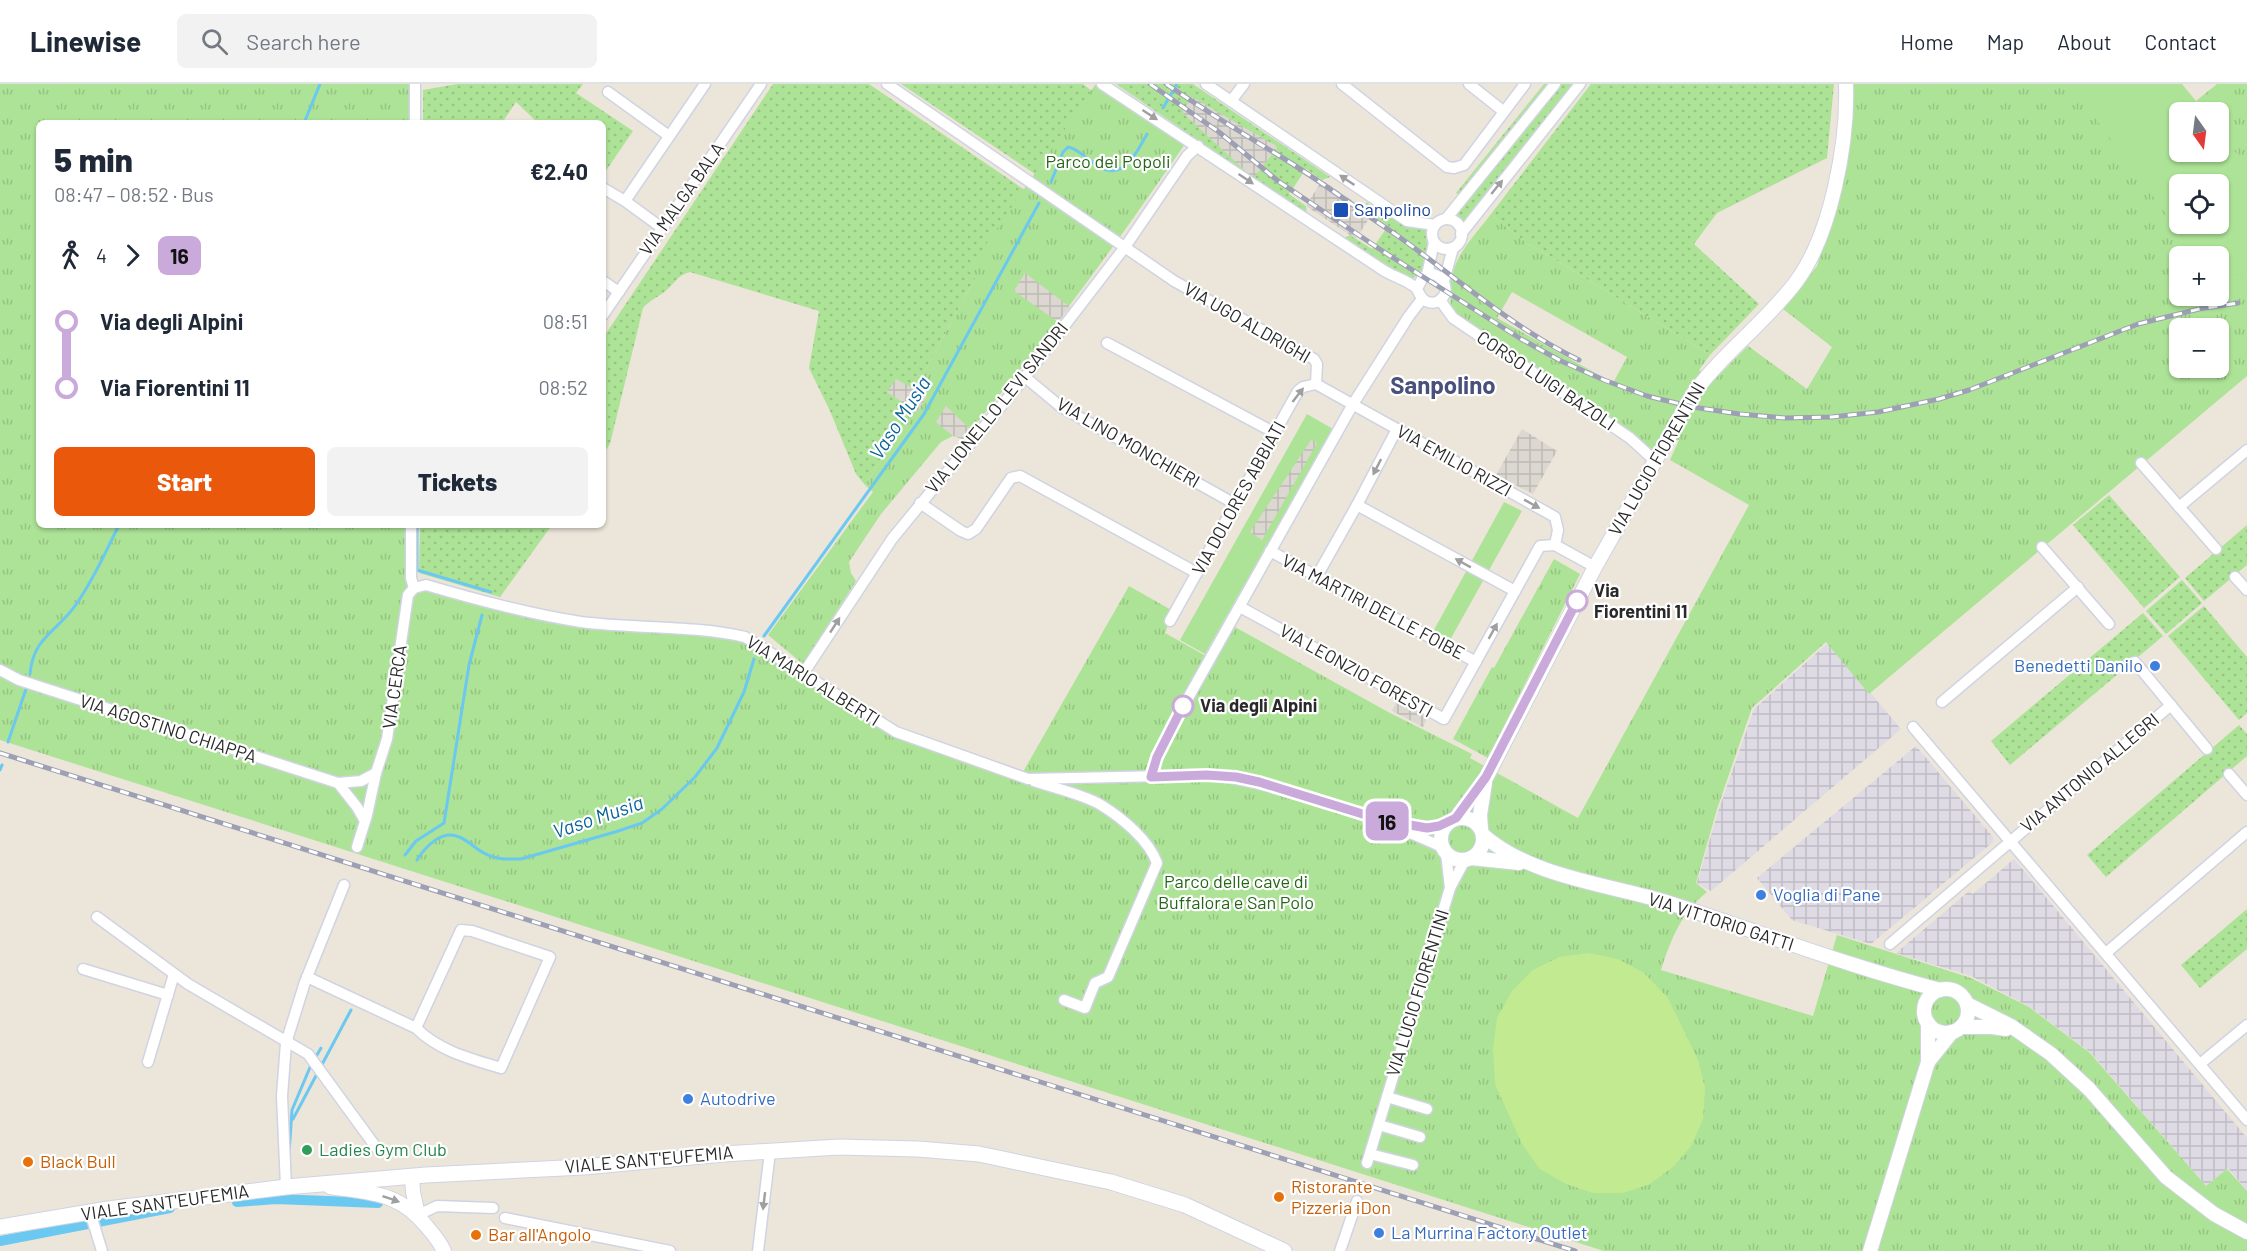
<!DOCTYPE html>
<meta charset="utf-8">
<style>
:root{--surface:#fff;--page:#f2f2f3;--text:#1f2937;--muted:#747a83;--line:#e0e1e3;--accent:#ea580c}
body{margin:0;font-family:Barlow,sans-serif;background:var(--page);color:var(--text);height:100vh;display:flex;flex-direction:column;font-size:22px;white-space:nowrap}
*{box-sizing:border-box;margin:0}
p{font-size:20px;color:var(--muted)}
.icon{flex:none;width:33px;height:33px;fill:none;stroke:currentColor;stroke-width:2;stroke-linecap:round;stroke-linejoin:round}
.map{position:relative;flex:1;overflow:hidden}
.details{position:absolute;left:36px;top:36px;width:570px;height:408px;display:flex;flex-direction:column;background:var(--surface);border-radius:9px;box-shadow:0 2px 4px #0004}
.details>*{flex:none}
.badge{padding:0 12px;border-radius:9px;font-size:21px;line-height:39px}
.needle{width:39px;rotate:166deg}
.fabs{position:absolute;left:2169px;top:18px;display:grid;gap:12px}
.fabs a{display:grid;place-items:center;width:60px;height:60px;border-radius:9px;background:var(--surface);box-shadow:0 2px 4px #0004;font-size:30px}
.map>.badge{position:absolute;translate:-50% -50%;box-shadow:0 0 0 3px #fff}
.legs{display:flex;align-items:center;gap:9px;height:66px;padding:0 18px;font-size:20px}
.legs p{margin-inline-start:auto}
.headline{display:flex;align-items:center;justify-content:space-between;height:102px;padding:0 18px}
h1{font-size:33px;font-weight:800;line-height:45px}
.primary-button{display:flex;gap:12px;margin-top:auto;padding:12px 18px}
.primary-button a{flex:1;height:69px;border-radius:9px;background:var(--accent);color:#fff;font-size:24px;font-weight:800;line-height:69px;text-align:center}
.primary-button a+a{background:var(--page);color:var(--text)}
ul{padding:0 18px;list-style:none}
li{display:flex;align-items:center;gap:21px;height:66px;font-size:22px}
li i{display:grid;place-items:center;width:9px;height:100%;margin:0 8px;background:currentColor}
li i::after{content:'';width:15px;height:15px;margin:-8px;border:4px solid;border-radius:50%;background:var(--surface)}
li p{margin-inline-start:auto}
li:first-child i{background:linear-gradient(#0000 50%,currentColor 0)}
li:last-child i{background:linear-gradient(currentColor 50%,#0000 0)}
header{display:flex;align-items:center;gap:36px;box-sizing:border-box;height:84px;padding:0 30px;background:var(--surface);border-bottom:2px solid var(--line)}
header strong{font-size:28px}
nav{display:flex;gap:33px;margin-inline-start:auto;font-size:21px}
.search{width:420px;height:54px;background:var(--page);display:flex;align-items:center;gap:15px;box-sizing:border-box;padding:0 21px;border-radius:9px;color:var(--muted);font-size:22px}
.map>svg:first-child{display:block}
</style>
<header>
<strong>Linewise</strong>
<div class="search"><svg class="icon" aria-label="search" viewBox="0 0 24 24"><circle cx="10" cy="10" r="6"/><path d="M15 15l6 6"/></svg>Search here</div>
<nav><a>Home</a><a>Map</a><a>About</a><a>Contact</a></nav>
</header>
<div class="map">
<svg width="2247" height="1167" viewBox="0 0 2247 1167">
<defs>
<pattern id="industrial-grid" width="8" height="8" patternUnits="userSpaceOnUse" patternTransform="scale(1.5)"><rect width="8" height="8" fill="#dedbe4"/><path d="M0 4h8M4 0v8" fill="none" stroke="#bebcc4"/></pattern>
<pattern id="grass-dots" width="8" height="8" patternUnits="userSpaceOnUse" patternTransform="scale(1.5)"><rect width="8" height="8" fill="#ade396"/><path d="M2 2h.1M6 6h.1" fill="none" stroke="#95c381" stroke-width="1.8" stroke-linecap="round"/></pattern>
<pattern id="park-tufts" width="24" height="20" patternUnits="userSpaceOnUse" patternTransform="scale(1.5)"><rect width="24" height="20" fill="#ade396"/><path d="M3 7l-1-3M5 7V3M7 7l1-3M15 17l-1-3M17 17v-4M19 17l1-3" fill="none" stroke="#95c381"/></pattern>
<pattern id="plaza-grid" width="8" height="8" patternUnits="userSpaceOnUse" patternTransform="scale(1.5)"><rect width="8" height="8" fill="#dcd8d1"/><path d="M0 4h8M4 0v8" fill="none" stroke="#bdb9b3"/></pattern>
</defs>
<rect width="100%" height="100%" fill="#ece5da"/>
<g fill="url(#industrial-grid)">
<path d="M1828 559 1901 645 1711 807 1697 799 1718 728 1754 625Z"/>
<path d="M1916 662 1993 753V758L1871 860 1792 836 1757 794Z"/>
<path d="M2014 775 2247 1054V1107L2228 1084 2206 1102 2091 969 2030 923 1971 892 1896 869 1969 807 1973 810Z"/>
</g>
<g fill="url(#grass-dots)">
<path d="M457 0H583L576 9 633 47 603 91V39H538L516 18 502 39H423V6Z"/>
<path d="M773 0H869L1025 106 969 186 976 193 915 305 888 308 914 326 865 401 856 390 830 327 809 284 819 227 690 188C677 191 673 202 663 209 656 214 649 217 643 224L610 360 603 370V254Z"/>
<path d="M901 0H1083L1092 7 1035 90Z"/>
<path d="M1116 0H1193L1330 93 1322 96 1306 85 1289 110 1306 122 1307 131Z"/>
<path d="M1544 0H1551L1461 112 1456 109Z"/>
<path d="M1560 0H1574L1464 138 1454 132Z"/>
<path d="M1591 0H1834L1827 74 1717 129 1694 160 1759 220 1710 271 1520 154 1491 130Z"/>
<path d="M1366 118 1398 138 1427 143C1424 167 1437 177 1411 196L1387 185 1342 155 1350 151 1372 165 1388 142 1366 126Z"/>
<path d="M2109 411 2180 493 2144 524 2073 441Z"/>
<path d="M420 441H552L500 513 419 489Z"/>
<path d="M2247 441V481L2204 517 2185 494Z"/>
<path d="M2182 496 2202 519 2166 550 2146 527Z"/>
<path d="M2204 522 2247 573V629L2239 636 2168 552Z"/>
<path d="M2143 529 2163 552 2010 681 1991 657Z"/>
<path d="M2239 641 2247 650V672L2106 793 2087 771Z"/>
<path d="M2247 825V865L2200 904 2181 881Z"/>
</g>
<g fill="url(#park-tufts)" fill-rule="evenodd">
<path d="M0 0H420L412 39H39V441H407V498L508 527 744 556 766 566 801 595 893 652 1019 695 1129 502 1173 527 1165 549 1215 577 1233 542 1390 629 1472 670 1470 674 1578 734 1749 421 1670 376 1679 356H1668L1654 375 1453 233C1442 184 1463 166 1491 130L1520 154 1710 271 1699 286 1713 297 1748 262 1807 305 1832 263 1783 225 1817 182 1833 133 1851 0H2182L2196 17 2217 0H2247V292L1869 610 1826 558 1752 624 1717 725 1696 799 1707 808C1681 829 1671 855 1661 886L1813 932 1837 851 1971 894 2029 923 2090 969 2206 1102 2227 1085 2247 1107V1167H1604L0 656ZM2180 28H2218V68H2180ZM2180 100H2218V140H2180ZM2180 172H2218V212H2180ZM1512 208 1627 273 1613 299 1497 234ZM2180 244H2218V284H2180Z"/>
<path d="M1095 1 1185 60C1115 162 1043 261 963 355L953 352 941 358 881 430 849 478 851 489 856 497 803 580 768 551 873 408 865 401 914 326 887 308 896 295 915 305 976 193 968 187Z"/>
<path d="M1554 475 1580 490 1488 674 1453 655 1492 583 1494 584Z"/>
</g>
<g fill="#ade396" fill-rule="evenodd">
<path d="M2070 0H2178L2202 28H2180V68H2218L2219 48 2247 82V191L2219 190 2218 172H2197ZM2180 100H2218V140H2180Z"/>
<path d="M1307 330 1333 345 1205 570 1180 556Z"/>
<path d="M1504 418 1522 427 1450 556 1434 546Z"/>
</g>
<path fill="#c2eb91" d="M1589 869 1618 875 1644 889 1668 914 1698 976 1705 1004 1703 1035 1691 1062 1673 1083 1650 1100 1623 1109H1593L1566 1100 1540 1085 1522 1060 1495 1000 1493 965 1497 934 1512 907 1533 886 1559 873Z"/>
<g fill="url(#plaza-grid)">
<path d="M1192 13 1278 63 1253 94 1182 28Z"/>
<path d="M1322 96 1372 130 1356 155 1306 122Z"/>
<path d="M1025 189 1070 223 1058 238 1014 207Z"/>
<path d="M896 295 927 312 917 328 887 308Z"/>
<path d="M946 322 971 346 963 355 953 352 936 338Z"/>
<path d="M1522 345 1557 367 1533 410 1496 391Z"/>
<path d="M1311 356 1317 359 1262 456 1250 448Z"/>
<path d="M1397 616 1428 633 1423 643 1392 627Z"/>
</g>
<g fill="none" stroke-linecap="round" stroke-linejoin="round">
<g stroke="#6bc8f0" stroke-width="3">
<path d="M1163 24 1177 0"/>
<path d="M304 39 320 0"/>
<path d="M1051 98 1063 68 1068 63C1078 65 1083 72 1092 78 1121 101 1134 73 1147 50"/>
<path d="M417 441V486L491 508"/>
<path d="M764 552 924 330 1039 119"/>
<path d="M30 590C33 552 59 547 77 519 94 495 106 467 119 441"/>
<path d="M8 658 26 605"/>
<path d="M0 686 2 681"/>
<path d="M405 771 416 757 444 739 469 581 482 531"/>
<path d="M417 776C425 763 442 745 459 753 470 757 477 767 488 771 499 776 509 775 521 775L615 748 642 739 662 725 695 693 717 664 744 608 754 575"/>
<path d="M314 976 321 964"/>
<path d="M293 1035 351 926"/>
<path d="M289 1070 292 1026 311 981"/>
</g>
<g stroke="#6bc8f0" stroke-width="10">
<path d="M237 1118 276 1115 378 1119"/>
<path d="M0 1157 170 1124"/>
</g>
<g stroke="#d0d3e2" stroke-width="13">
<g id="minor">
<path d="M887 0 1174 197 1314 275 1317 280 1316 300 1555 433 1558 446 1555 461"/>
<path d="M1102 0 1383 186C1392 192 1409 197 1416 204 1420 209 1420 216 1428 218 1446 223 1454 197 1433 190L1423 193 1417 205"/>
<path d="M1206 0 1407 137 1435 141"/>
<path d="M1342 0 1447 83 1454 84 1464 81 1525 0"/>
<path d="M1469 0 1503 27"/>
<path d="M608 8 669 52"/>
<path d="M1231 17 1244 0"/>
<path d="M415 39V0"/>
<path d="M603 104 625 117"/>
<path d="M1446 135 1555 0"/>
<circle cx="1447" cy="150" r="15"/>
<path d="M662 144 625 117 705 0"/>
<path d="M1461 150 1580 0"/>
<path d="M1427 191 1434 158"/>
<path d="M603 197 619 208"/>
<path d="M1444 197 1453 164"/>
<path d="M1440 216 1453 234 1630 354 1654 376"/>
<path d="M603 231 761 0"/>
<path d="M1107 259 1275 349"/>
<path d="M1025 293 1061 323 1235 420"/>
<path d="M2141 379 2216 465"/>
<path d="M920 419 961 447 968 450 976 445 1011 394 1020 392 1197 489"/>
<path d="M1357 421 1397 345"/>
<path d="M2179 423 2247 366"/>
<path d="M2042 463 2109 540"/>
<path d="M1270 467 1476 578"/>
<path d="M1317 492 1357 421 1515 507"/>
<path d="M2235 493 2247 506"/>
<path d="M414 504 426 501C477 516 528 530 581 538 636 545 691 541 745 553L896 648 1028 695 1207 691C1242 694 1274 703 1307 713 1354 726 1398 743 1442 763"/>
<path d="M1240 523 1444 635 1540 462 1555 461 1595 483"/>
<path d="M1170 537 1298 307 1303 303 1316 300"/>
<path d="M2135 578 2207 665"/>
<path d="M0 586 19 596 338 699 361 697 376 689"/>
<path d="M803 590 892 455 1025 293 1125 163 1187 72 1198 62"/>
<path d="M1942 618 2078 503"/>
<path d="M1913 643 2247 1036"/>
<path d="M2229 690 2247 711"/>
<path d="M1151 693 1157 673 1174 639 1353 320 1409 232 1422 215"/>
<path d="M1034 697C1054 704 1085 711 1101 721 1122 734 1149 756 1157 779L1108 893 1095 899 1085 924 1064 916"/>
<path d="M338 699 357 723 365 737"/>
<path d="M1397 739 1433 744 1450 737"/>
<path d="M357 763 367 731 376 689 387 655 408 511 414 504 411 494V441"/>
<path d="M1446 769 1450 804"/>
<path d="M97 833 188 900 308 970 378 1066"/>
<path d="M1890 860 2171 621"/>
<path d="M2106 869 2247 748"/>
<path d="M83 885 168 911"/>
<path d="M307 893 416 944C439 967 471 975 501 984L550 873 472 847 461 846 416 944"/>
<path d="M148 978 174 890"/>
<path d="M2200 980 2247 941"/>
<path d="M1387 1013 1427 1025"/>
<path d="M1379 1041 1420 1053"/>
<path d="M1370 1070 1413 1081"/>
<path d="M1367 1079 1450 804 1465 776"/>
<path d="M286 1103 282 1012 286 959 305 898 344 801"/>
<path d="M90 1128 102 1167"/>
<path d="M418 1131 437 1122 493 1124"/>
<path d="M505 1134 670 1167"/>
<path d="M758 1167 770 1068"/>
<path d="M1340 1167 1357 1117"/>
</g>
</g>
<g stroke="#d0d3e2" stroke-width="16">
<g id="tertiary">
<path d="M1456 734 1486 694 1595 483 1693 310C1723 269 1765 239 1796 198 1831 151 1848 59 1846 0"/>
<circle cx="1462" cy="755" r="21"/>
<path d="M1481 745 1480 731 1485 699"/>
<path d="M1483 751C1531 793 1607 800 1666 818 1757 847 1847 882 1940 906"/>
<path d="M1471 774 1519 779"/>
<circle cx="1946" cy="927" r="22"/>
<path d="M1967 920 2011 942 2051 970 2089 1005 2166 1093 2214 1130 2247 1148"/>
<path d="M1961 943H1992L2006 945"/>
<path d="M1928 978 1952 948"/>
<path d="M412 1092 413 1108 418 1131"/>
<path d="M330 1103C371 1109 400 1108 428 1144 434 1151 440 1158 444 1167"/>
<path d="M1870 1167 1928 978V939"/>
</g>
</g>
<g stroke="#d0d3e2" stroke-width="17">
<path id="secondary" d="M0 1143 108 1125 286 1103 426 1091 584 1083 723 1070 839 1063 918 1065 979 1070 1111 1098 1185 1121 1284 1167"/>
</g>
<use href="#minor" stroke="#fff" stroke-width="10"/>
<use href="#tertiary" stroke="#fff" stroke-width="14"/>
<use href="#secondary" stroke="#fff" stroke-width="15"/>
<g stroke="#9da0b4" stroke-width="5">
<g id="rail">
<path d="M1150 0 1219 48 1278 97 1384 168 1521 255 1561 277 1604 296 1647 312 1693 323 1739 330 1785 334 1832 333 1878 328 1939 315 1969 306 2138 240 2199 225 2238 219"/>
<path d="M1166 0C1203 25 1240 48 1278 71 1318 95 1356 124 1395 150 1456 193 1511 243 1579 276"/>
<path d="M0 669 1575 1167"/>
</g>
</g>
<use href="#rail" stroke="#fff" stroke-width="3" stroke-dasharray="9" stroke-linecap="butt"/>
</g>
<defs><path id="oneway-solid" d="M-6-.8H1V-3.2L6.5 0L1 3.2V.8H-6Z" transform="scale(1.5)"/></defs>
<g fill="#9f9f9f">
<use href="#oneway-solid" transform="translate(1150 31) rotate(33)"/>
<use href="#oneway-solid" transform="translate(1246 95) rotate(34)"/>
<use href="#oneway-solid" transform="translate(1347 96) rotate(-146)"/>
<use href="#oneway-solid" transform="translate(1497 103) rotate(-51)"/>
<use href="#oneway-solid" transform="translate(1298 311) rotate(-52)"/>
<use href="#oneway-solid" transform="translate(1377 383) rotate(117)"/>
<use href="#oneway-solid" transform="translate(1532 420) rotate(29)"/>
<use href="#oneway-solid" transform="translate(1463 479) rotate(-151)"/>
<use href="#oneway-solid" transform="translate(835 541) rotate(-57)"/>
<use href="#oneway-solid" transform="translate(1493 547) rotate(-61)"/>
<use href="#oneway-solid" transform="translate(391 1115) rotate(19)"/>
<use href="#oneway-solid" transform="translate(764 1117) rotate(97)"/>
</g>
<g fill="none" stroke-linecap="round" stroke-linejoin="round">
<g stroke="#fff" stroke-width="14">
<path id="line-1" d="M1183 622 1157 673 1151 693 1207 691 1236 693 1259 698 1382 736 1427 744 1439 742 1456 734 1486 693 1577 517"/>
</g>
<use href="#line-1" stroke="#caaadb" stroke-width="9"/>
</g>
<rect fill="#1a4fb4" stroke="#fff" stroke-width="2" x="1333" y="118" width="16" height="16" rx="3"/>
<g fill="#fff" stroke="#caaadb" stroke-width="3">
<circle cx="1577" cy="517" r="10"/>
<circle cx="1183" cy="622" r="10"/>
</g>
<g fill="#3f7fe0" stroke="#fff" stroke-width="2">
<circle cx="2155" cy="582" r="6"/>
<circle cx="1761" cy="811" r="6"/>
<circle cx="688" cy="1015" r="6"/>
<circle cx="1379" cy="1149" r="6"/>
</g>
<circle fill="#2e9e5b" stroke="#fff" stroke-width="2" cx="307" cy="1066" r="6"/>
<g fill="#e8710a" stroke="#fff" stroke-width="2">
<circle cx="28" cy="1078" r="6"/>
<circle cx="1279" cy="1113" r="6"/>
<circle cx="476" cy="1151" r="6"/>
</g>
<g text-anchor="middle" stroke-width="4.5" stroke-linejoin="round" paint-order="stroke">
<g font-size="18" fill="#266619" stroke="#fff">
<text x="1108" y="84">Parco dei Popoli</text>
<text x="1236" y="804">Parco delle cave di<tspan x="1236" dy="21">Buffalora e San Polo</tspan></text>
</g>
<g font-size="18" fill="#292929" stroke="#fff">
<text transform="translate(682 115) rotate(-55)" y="6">VIA MALGA BALA</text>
<text transform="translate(1247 239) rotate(30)" y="6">VIA UGO ALDRIGHI</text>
<text transform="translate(1546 297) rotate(34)" y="6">CORSO LUIGI BAZOLI</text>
<text transform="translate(997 324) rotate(-51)" y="6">VIA LIONELLO LEVI SANDRI</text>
<text transform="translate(1128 359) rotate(30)" y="6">VIA LINO MONCHIERI</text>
<text transform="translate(1657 375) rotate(-60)" y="6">VIA LUCIO FIORENTINI</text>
<text transform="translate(1454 377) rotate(29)" y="6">VIA EMILIO RIZZI</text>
<text transform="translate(1239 414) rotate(-61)" y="6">VIA DOLORES ABBIATI</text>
<text transform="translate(1373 523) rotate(28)" y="6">VIA MARTIRI DELLE FOIBE</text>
<text transform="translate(1356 587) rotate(29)" y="6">VIA LEONZIO FORESTI</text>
<text transform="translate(813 597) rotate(32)" y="6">VIA MARIO ALBERTI</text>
<text transform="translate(395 603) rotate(-82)" y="6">VIA CERCA</text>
<text transform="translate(168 645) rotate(18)" y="6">VIA AGOSTINO CHIAPPA</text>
<text transform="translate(2090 689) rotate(-40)" y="6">VIA ANTONIO ALLEGRI</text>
<text transform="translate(1721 838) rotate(18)" y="6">VIA VITTORIO GATTI</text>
<text transform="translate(1418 909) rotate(-73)" y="6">VIA LUCIO FIORENTINI</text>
<text transform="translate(649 1076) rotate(-5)" y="6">VIALE SANT'EUFEMIA</text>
<text transform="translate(165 1119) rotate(-8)" y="6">VIALE SANT'EUFEMIA</text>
</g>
<g font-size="18" fill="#164399" stroke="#fff" text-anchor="start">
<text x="1354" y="132">Sanpolino</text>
</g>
<g font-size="18" font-weight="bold" fill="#292929" stroke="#fff" text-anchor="start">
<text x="1594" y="513">Via<tspan x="1594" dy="21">Fiorentini 11</tspan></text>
<text x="1200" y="628">Via degli Alpini</text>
</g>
<g font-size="18" fill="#366cbe" stroke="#fff" text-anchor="start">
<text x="2143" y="588" text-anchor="end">Benedetti Danilo</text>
<text x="1773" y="817">Voglia di Pane</text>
<text x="700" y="1021">Autodrive</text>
<text x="1391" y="1155">La Murrina Factory Outlet</text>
</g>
<g font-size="18" fill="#27864d" stroke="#fff" text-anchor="start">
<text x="319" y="1072">Ladies Gym Club</text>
</g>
<g font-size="18" fill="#c56008" stroke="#fff" text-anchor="start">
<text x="40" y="1084">Black Bull</text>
<text x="1291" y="1109">Ristorante<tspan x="1291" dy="21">Pizzeria iDon</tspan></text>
<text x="488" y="1157">Bar all'Angolo</text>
</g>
<g font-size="20" font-style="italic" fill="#0b649b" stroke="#fff">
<text transform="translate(900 334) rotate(-57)" y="7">Vaso Musia</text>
<text transform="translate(598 733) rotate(-19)" y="7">Vaso Musia</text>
</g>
<g font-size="24" font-weight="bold" fill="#49507a" stroke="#fff">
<text x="1443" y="310">Sanpolino</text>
</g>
</g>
</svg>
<div class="fabs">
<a><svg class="needle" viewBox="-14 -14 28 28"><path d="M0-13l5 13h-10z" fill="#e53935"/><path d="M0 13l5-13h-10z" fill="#747a83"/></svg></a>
<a><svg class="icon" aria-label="locate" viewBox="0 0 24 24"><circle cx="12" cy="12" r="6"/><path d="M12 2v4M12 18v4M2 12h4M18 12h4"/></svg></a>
<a>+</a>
<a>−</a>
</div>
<b class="badge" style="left:1387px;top:737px;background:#caaadb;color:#111">16</b>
<section class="details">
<div class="headline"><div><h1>5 min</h1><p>08:47 – 08:52 · Bus</p></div><b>€2.40</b></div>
<div class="legs"><svg class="icon" aria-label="walk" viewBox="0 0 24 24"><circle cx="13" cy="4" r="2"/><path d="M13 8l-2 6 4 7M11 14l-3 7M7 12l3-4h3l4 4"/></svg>4<svg class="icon" aria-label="forward" viewBox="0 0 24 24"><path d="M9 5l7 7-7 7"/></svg><b class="badge" style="background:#caaadb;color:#111">16</b></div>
<ul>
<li><i style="color:#caaadb"></i><b>Via degli Alpini</b><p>08:51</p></li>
<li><i style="color:#caaadb"></i><b>Via Fiorentini 11</b><p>08:52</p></li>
</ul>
<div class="primary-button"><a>Start</a><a>Tickets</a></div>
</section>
</div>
